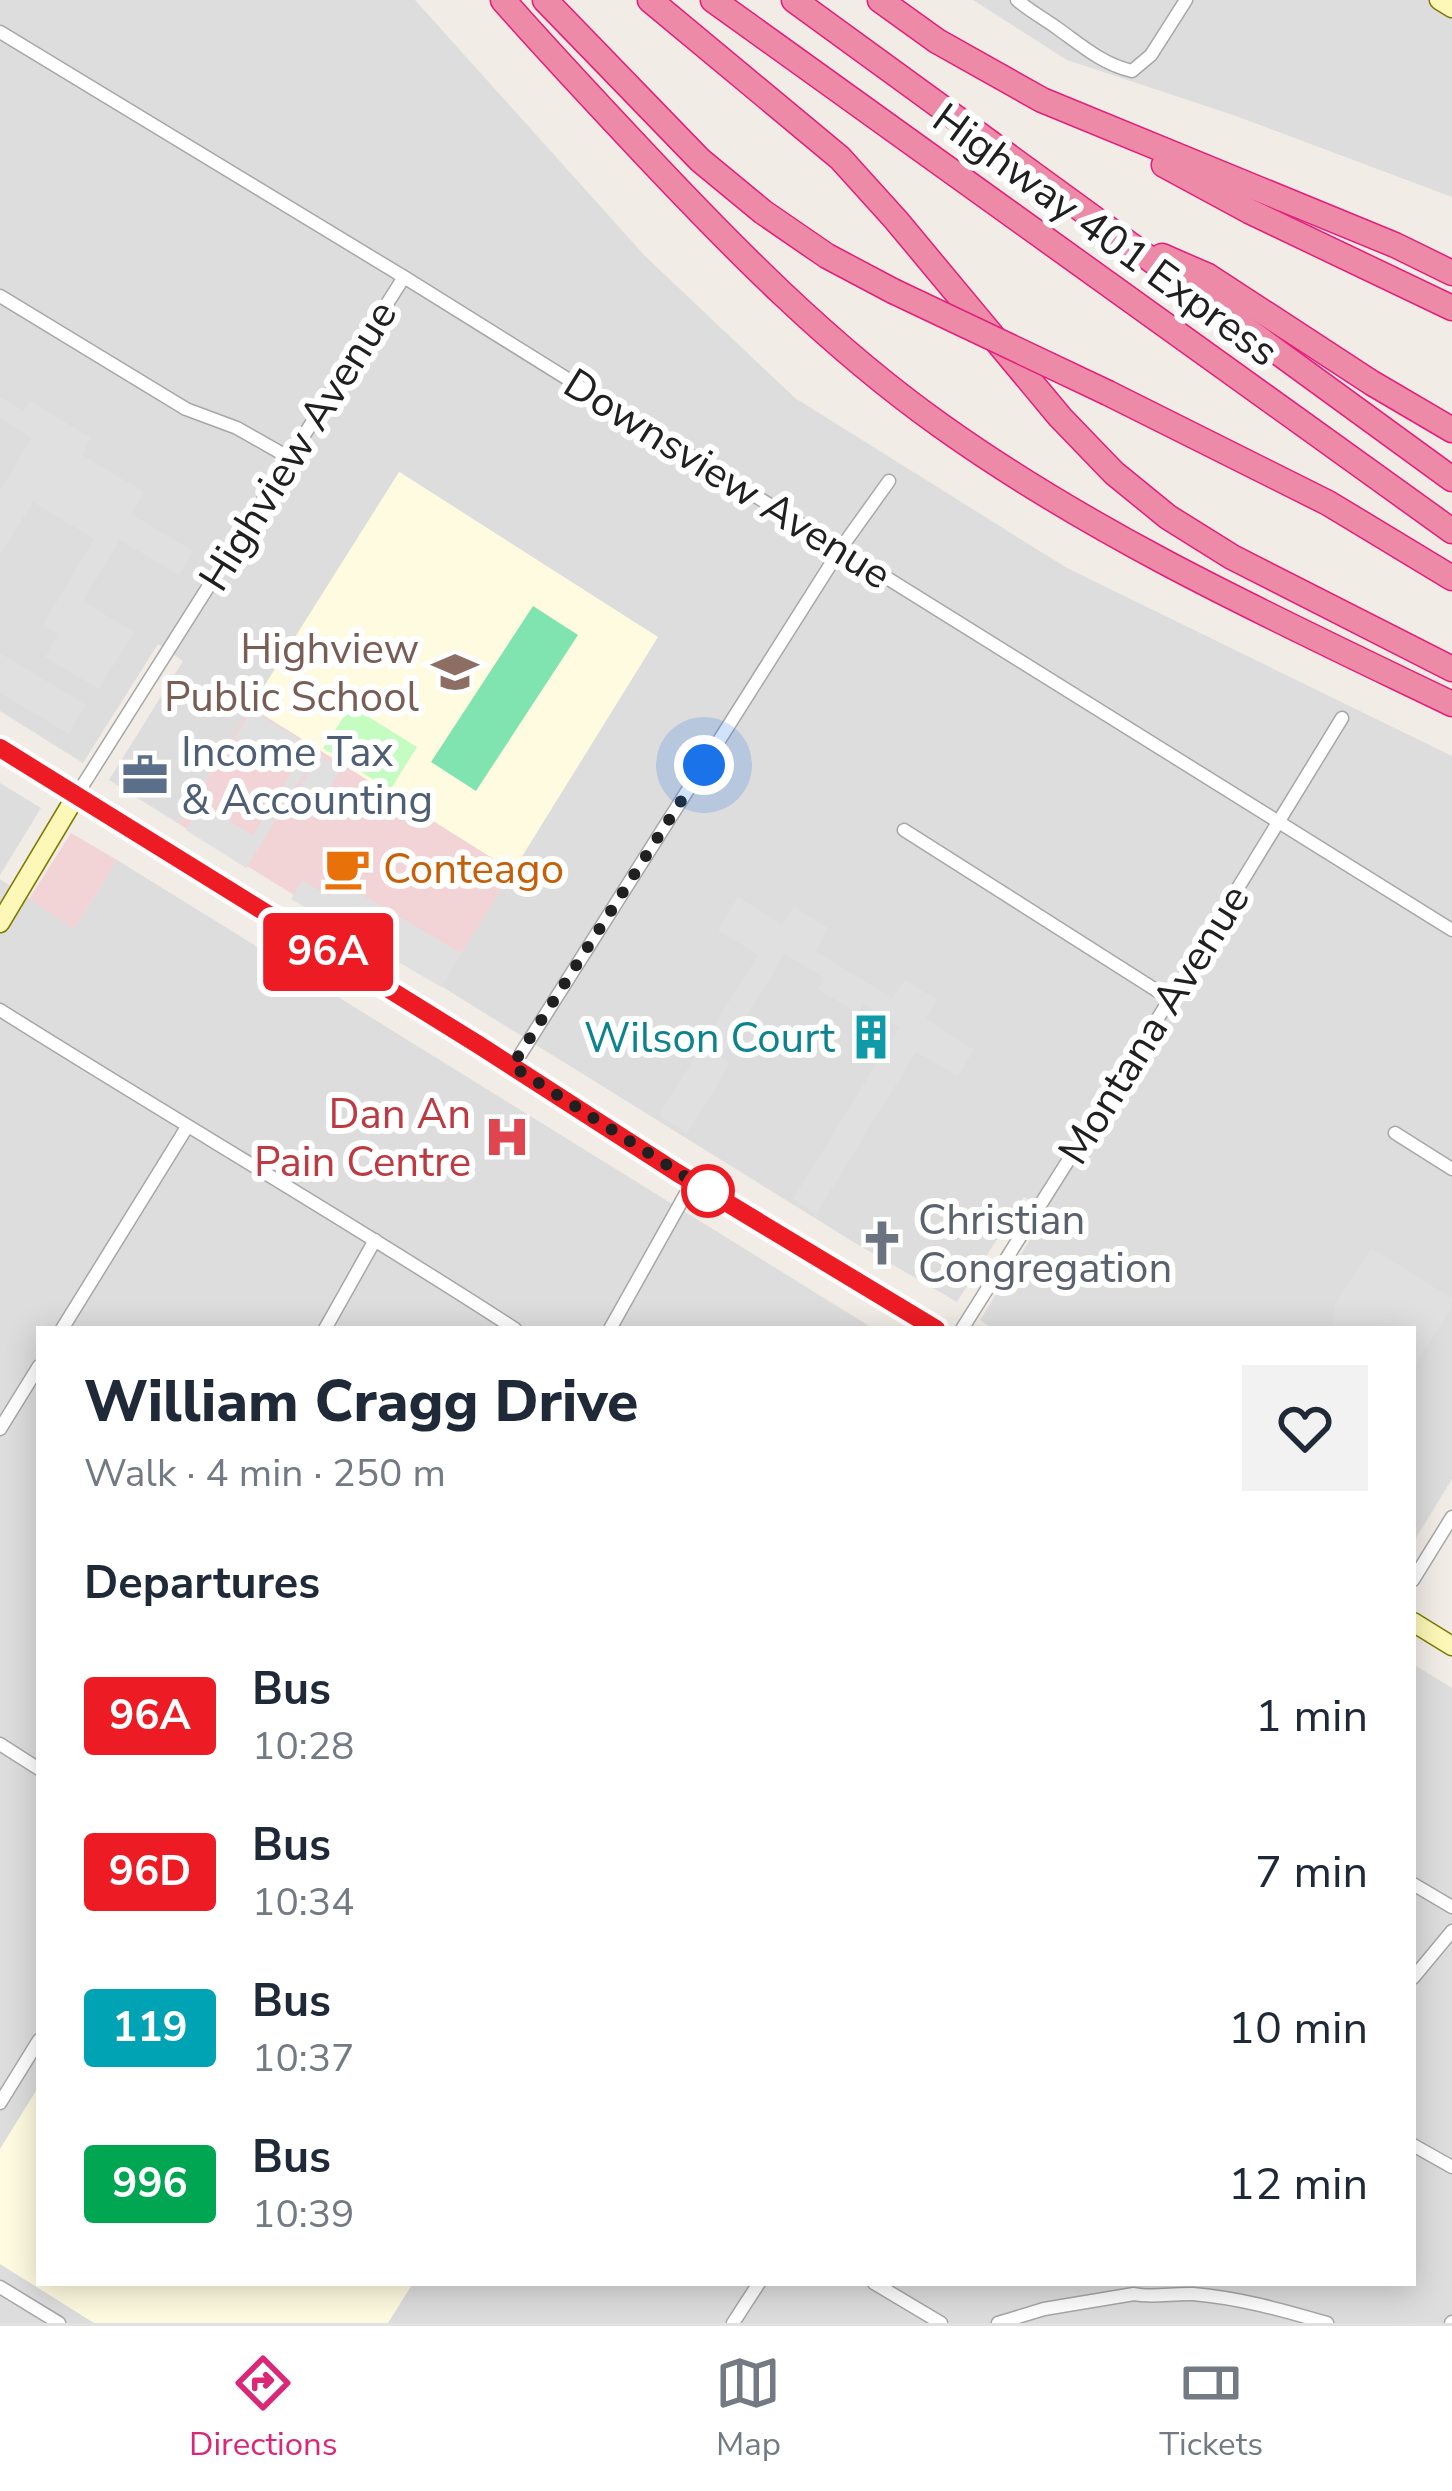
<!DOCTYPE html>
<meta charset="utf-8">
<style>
:root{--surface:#fff;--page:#f2f2f3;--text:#1f2937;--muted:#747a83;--line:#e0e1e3;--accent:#db2777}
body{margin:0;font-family:"Nunito Sans",sans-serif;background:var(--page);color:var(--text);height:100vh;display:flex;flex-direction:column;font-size:45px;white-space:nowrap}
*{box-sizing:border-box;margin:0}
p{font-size:39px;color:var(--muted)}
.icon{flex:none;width:66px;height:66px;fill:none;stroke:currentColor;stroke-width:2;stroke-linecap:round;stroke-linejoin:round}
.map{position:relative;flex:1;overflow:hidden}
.drawer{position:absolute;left:36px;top:1326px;width:1380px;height:960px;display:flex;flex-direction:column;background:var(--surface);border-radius:0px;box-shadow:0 6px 30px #0003}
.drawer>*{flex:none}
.badge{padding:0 24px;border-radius:9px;font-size:42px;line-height:78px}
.you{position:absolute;width:60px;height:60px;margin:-30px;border:9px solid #fff;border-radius:50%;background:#1a73e8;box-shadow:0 0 0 18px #1a73e833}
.map>.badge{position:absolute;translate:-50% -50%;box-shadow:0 0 0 6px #fff}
h2{padding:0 48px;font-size:45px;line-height:108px}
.round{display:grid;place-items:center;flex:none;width:126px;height:126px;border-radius:0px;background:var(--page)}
.head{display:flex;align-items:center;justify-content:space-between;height:204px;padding:0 48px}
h1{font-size:57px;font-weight:800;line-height:90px}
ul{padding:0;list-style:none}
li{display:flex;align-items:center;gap:36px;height:156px;padding:0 48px}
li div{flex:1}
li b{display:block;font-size:45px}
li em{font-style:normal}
li .badge{min-width:132px;font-weight:700;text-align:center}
.tabs{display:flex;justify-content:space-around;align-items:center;height:168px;border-top:3px solid var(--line);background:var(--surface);font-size:33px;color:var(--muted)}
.tabs a{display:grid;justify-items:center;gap:6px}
.tabs .on{color:var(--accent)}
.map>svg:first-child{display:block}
</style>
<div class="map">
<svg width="1452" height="2323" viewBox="0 0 1452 2323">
<rect width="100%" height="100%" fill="#f1ece6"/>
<g fill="#dedddd">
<path d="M0 0H415L645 256 795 398 1067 568 1452 756V1479L1413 1543V1329H994L980 1320 1048 1211 1024 1197 957 1302 855 1243 441 986 657 637 400 472 179 824 109 780 183 661 158 644 83 763 0 711Z"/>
<path d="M973 0H1452V197L1233 115 1067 60Z"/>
<path d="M0 783 41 808 0 875Z"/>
<path d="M117 860 874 1329H39V2283H1413V1664L1452 1688V2323H0V879L74 929Z"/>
</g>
<g fill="#f2d4d7">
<path d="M251 707 513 871 441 986 179 824Z"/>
<path d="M71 833 117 860 74 929 29 899Z"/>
</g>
<g fill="#fffbe0">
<path d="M399 472 658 637 513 871 251 707Z"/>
<path d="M39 2086V2283H413L388 2323H94L0 2264V2149Z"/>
</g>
<path fill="#c4fcc1" d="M351 706 417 747 390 790 323 748Z"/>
<path fill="#80e4b0" d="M533 606 578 635 476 791 431 762Z"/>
<g fill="#e0e0e0">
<path d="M0 397 24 411 30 401 91 438 82 455 144 492 131 514 193 551 179 575 120 540 83 601 134 632 99 689 45 657 58 634 43 625 94 539 33 502 0 555V490L31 438 0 418Z"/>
<path d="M0 653 86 705 69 734 0 693Z"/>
<path d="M252 710 318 751 246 868 186 830 202 805 253 835 291 773 235 738Z"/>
<path d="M319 755 341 768 312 818 289 804Z"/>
<path d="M302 880 331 897 340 882 461 953 441 987 291 899Z"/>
<path d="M738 897 782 925 794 907 828 928 815 951 892 998 905 980 937 1000 926 1019 974 1050 958 1076 916 1052 816 1214 793 1199 899 1027 863 1004 857 1013 818 989 824 978 785 954 721 1057 730 1064 687 1133 659 1115 758 955 718 930Z"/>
<path d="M1371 1248 1452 1298V1307L1413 1368V1329H1332L1335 1305Z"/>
</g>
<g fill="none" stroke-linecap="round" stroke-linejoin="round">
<g stroke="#a7a7a7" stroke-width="15">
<g id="street">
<path d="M1017 0C1030 11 1043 18 1057 28 1081 45 1102 64 1132 71L1151 55 1186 0"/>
<path d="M0 32 404 277 1452 930"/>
<path d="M0 296 186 409 237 428 288 457"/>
<path d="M76 796 404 277"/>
<path d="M904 830 1170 999"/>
<path d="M0 1010C171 1118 346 1219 515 1329"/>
<path d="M513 1066 841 548 889 481"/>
<path d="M1395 1133 1452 1169"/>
<path d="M62 1329 187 1127"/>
<path d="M325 1329 375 1240"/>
<path d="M610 1329 693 1181"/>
<path d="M962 1329 1170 999 1342 718"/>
<path d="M0 1429 39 1366"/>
<path d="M1413 1580 1452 1517"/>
<path d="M0 1744 39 1769"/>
<path d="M1413 1884 1452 1907"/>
<path d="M1413 1978 1452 1931"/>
<path d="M0 2103 39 2040"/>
<path d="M1413 2145 1452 2167"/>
<path d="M874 2283 941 2323"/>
<path d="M0 2287 59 2323"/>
<path d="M733 2323 759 2283"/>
<path d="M998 2323 1044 2309 1134 2294C1153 2298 1173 2293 1193 2294 1240 2298 1282 2310 1327 2323"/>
<path d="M1451 2323 1452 2322"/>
</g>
</g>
<g stroke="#7d7b00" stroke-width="21">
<g id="secondary">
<path d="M1439 0 1452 8"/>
<path d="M0 748 513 1066 676 1171 936 1329"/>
<path d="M0 923 76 796"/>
<path d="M1413 1622 1452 1646"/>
</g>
</g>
<g stroke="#e51d7b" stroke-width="27">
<g id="highway">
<path d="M503 0C547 50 593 99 639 148 732 247 829 346 940 425 1098 538 1278 620 1452 704"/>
<path d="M545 0 700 160 763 212 827 256 893 291"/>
<path d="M650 0 840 158 896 220 1060 417 1114 473 1168 517 1232 557 1452 669"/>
<path d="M713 0 1452 531"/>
<path d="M794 0 1452 479"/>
<path d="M880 0 937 41 1042 100 1395 245 1452 273"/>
<path d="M1164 165 1249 211 1452 308"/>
<path d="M1162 256 1208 276 1372 383 1452 430"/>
<path d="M1108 393 1328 503 1452 578"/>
</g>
</g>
<use href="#street" stroke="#fff" stroke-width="12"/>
<use href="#secondary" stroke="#fdf8b7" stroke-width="18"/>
<use href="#highway" stroke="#ec8aa8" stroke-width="24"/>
<g stroke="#e51d7b" stroke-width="27" stroke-linecap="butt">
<path id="highway-bridge" d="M893 291 1108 393"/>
</g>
<use href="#highway-bridge" stroke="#ec8aa8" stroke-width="24"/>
</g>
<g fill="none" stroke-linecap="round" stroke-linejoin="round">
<g stroke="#fff" stroke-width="27">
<path id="line" d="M0 748 479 1045 676 1172 936 1329"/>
</g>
<use href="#line" stroke="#ed1c24" stroke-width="18"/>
<path stroke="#202020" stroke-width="12" stroke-dasharray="0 21.6" d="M704 765 512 1066 708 1191"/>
</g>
<defs>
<g id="school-bare" transform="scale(3.6)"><path d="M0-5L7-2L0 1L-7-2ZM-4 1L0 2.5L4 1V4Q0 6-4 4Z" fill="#8d6e63" stroke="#fff" stroke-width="2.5" paint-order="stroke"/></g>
<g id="office-bare" transform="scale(3.6)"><path d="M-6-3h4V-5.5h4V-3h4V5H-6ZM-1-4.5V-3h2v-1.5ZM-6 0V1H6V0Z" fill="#5c6f8a" stroke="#fff" stroke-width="2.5" paint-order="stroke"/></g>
<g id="cafe-bare" transform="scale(3.6)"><path d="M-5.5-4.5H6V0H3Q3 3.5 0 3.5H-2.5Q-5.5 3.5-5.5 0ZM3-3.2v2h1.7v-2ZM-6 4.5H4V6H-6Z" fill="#e8710a" stroke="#fff" stroke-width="2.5" paint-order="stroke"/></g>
<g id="building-bare" transform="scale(3.6)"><path d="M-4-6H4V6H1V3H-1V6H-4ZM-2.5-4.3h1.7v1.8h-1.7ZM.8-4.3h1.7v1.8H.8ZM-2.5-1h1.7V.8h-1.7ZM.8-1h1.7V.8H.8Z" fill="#0f9aa8" stroke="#fff" stroke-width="2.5" paint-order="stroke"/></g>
<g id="hospital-bare" transform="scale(3.6)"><path d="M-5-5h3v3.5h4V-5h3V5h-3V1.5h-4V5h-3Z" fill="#e0444e" stroke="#fff" stroke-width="2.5" paint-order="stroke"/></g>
<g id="church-bare" transform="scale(3.6)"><path d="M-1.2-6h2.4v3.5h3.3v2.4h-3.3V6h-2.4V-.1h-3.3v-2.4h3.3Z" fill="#6b7280" stroke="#fff" stroke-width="2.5" paint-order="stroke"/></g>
</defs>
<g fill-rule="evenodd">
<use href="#school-bare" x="455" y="672"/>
<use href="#office-bare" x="145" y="775"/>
<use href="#cafe-bare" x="347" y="868"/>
<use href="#building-bare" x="871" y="1037"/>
<use href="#hospital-bare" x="507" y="1137"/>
<use href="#church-bare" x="882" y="1243"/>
</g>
<circle fill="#fff" stroke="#ed1c24" stroke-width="6" cx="708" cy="1191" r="24"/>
<g text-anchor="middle" stroke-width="12" stroke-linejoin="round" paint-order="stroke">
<g font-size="42" fill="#202020" stroke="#fff">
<text transform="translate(1106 234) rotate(36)" y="15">Highway 401 Express</text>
<text transform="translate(297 445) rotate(-58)" y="15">Highview Avenue</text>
<text transform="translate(728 478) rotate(32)" y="15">Downsview Avenue</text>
<text transform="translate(1153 1024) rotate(-58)" y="15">Montana Avenue</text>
</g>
<g font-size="42" fill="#785e54" stroke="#fff" text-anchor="end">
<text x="419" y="663">Highview<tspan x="419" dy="48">Public School</tspan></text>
</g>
<g font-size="42" fill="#4e5e75" stroke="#fff" text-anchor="start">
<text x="181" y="766">Income Tax<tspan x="181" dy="48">&amp; Accounting</tspan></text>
</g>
<g font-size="42" fill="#c56008" stroke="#fff" text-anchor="start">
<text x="383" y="883">Conteago</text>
</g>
<g font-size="42" fill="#0d838f" stroke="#fff" text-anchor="end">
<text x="835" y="1052">Wilson Court</text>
</g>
<g font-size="42" fill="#be3a42" stroke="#fff" text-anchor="end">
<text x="471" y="1128">Dan An<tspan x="471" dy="48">Pain Centre</tspan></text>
</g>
<g font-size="42" fill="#5b616d" stroke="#fff" text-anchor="start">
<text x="918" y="1234">Christian<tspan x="918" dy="48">Congregation</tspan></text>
</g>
</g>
</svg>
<div class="you" style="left:704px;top:765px"></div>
<b class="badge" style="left:328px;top:952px;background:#ed1c24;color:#fff">96A</b>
<section class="drawer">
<div class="head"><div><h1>William Cragg Drive</h1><p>Walk · 4 min · 250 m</p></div><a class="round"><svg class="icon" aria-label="heart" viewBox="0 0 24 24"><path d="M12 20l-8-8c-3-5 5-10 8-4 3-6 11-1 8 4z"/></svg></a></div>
<h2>Departures</h2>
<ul>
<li><span class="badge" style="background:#ed1c24;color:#fff">96A</span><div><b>Bus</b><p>10:28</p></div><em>1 min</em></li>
<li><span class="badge" style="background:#ed1c24;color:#fff">96D</span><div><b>Bus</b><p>10:34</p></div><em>7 min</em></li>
<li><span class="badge" style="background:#00a3b4;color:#fff">119</span><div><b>Bus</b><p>10:37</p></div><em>10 min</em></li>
<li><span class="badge" style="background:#00a651;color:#fff">996</span><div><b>Bus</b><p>10:39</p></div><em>12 min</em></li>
</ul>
</section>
</div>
<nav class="tabs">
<a class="on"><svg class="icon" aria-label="directions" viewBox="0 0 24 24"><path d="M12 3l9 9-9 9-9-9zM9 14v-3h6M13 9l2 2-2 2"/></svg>Directions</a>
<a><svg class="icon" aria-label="map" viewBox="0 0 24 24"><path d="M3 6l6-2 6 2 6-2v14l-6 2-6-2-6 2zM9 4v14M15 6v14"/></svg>Map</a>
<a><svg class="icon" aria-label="tickets" viewBox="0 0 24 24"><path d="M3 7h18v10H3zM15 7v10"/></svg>Tickets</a>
</nav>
